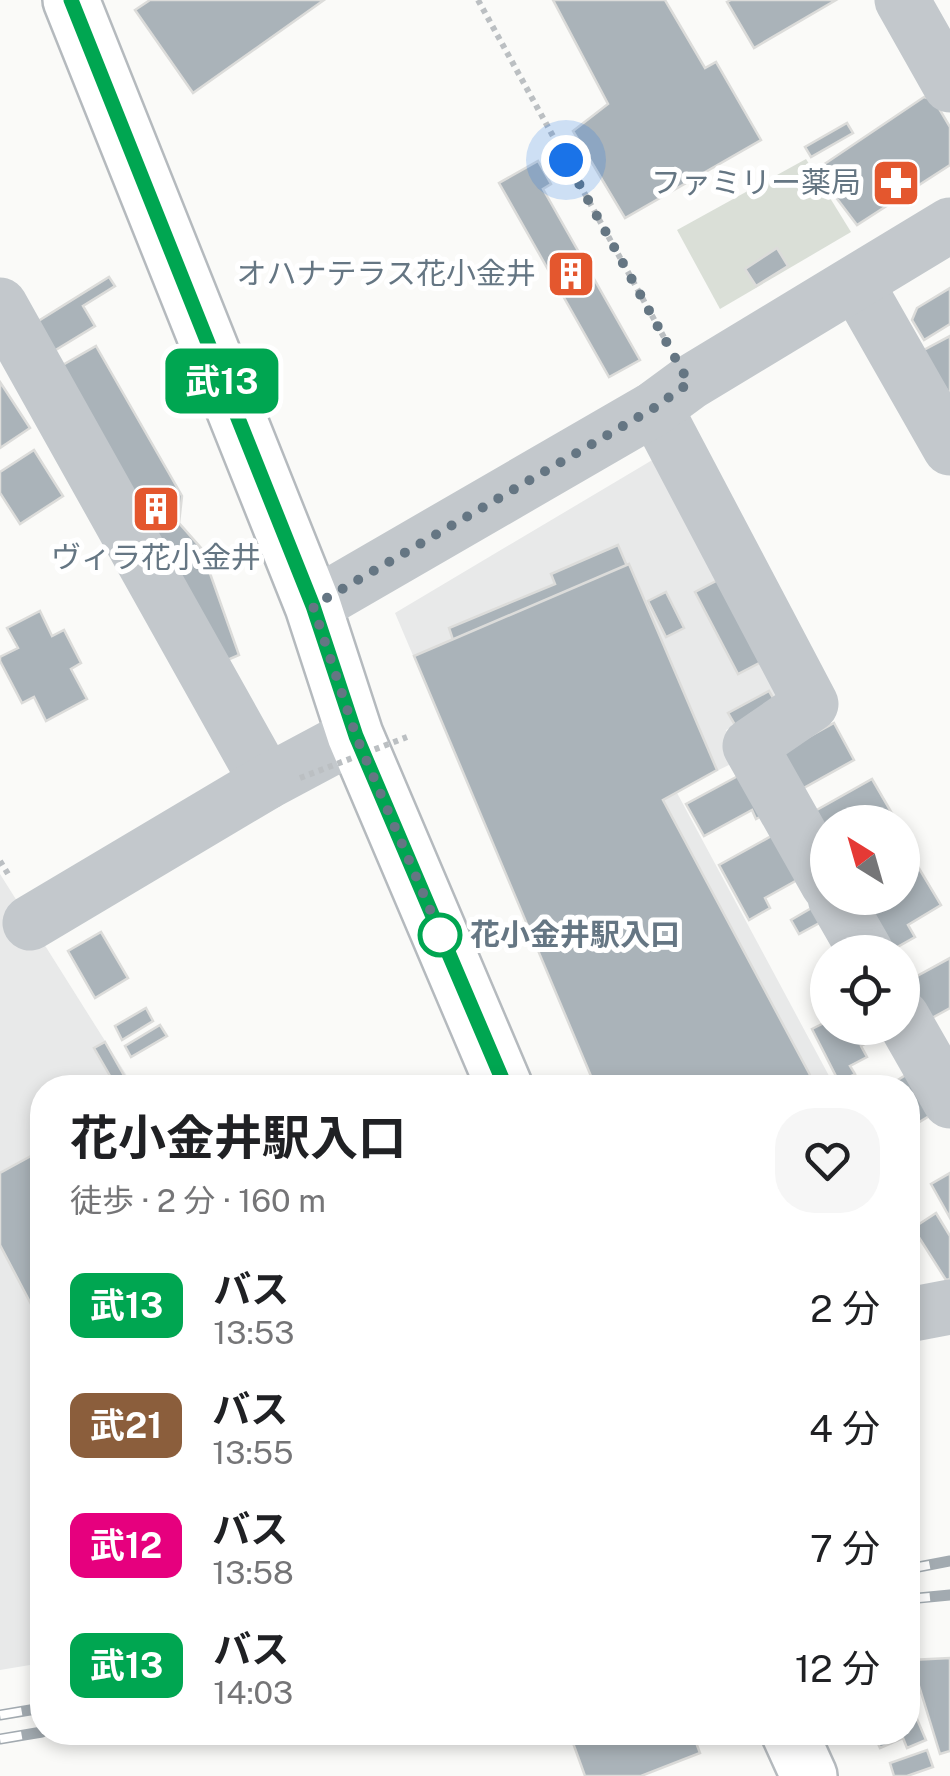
<!DOCTYPE html>
<html lang="ja">
<meta charset="utf-8">
<style>
:root{--surface:#fff;--page:#f6f6f6;--text:#202124;--muted:#757577}
body{margin:0;font-family:"Public Sans","Noto Sans JP",sans-serif;background:var(--page);color:var(--text);height:100vh;display:flex;flex-direction:column;font-size:38px;white-space:nowrap}
*{box-sizing:border-box;margin:0}
p{font-size:32px;color:var(--muted)}
.icon{flex:none;width:55px;height:55px;fill:none;stroke:currentColor;stroke-width:2;stroke-linecap:round;stroke-linejoin:round}
.map{position:relative;flex:1;overflow:hidden}
.details{position:absolute;left:30px;top:1075px;width:890px;height:670px;display:flex;flex-direction:column;background:var(--surface);border-radius:40px;box-shadow:0 5px 15px #0003}
.details>*{flex:none}
.badge{padding:0 20px;border-radius:15px;font-size:35px;line-height:65px}
.needle{width:65px;rotate:323deg}
.tools{position:absolute;left:810px;top:805px;display:grid;gap:20px}
.tools a{display:grid;place-items:center;width:110px;height:110px;border-radius:50%;background:var(--surface);box-shadow:0 5px 15px #0003;font-size:50px}
.you{position:absolute;width:50px;height:50px;margin:-25px;border:8px solid #fff;border-radius:50%;background:#1a73e8;box-shadow:0 0 0 15px #1a73e833}
.map>.badge{position:absolute;translate:-50% -50%;box-shadow:0 0 0 5px #fff}
.round{display:grid;place-items:center;flex:none;width:105px;height:105px;border-radius:40px;background:var(--page)}
.head{display:flex;align-items:center;justify-content:space-between;height:170px;padding:0 40px}
h1{font-size:48px;font-weight:700;line-height:75px}
ul{padding:0;list-style:none}
li{display:flex;align-items:center;gap:30px;height:120px;padding:0 40px}
li div{flex:1}
li b{display:block;font-size:38px}
li em{font-style:normal}
li .badge{min-width:110px;font-weight:700;text-align:center}
.map>svg:first-child{display:block}
</style>
<div class="map">
<svg width="950" height="1776" viewBox="0 0 950 1776">
<rect width="100%" height="100%" fill="#fafaf8"/>
<g fill="#e8e9e9">
<path d="M654 459 791 697 726 730 741 759 676 791 835 1087H596L395 613Z"/>
<path d="M0 874 134 1087 42 1088V1663L0 1670Z"/>
</g>
<path fill="#dadfd7" d="M806 159 851 232 720 309 677 230Z"/>
<g fill="#aab3b9" stroke="#dcdcda" stroke-width="2.5">
<path d="M150 0H324L193 93 135 10Z"/>
<path d="M553 0H665L705 68 716 62 761 140 625 218 573 131 608 104Z"/>
<path d="M731 0H836L754 48 727 2Z"/>
<path d="M924 97 934 100 950 127V165L857 225 822 179 820 167Z"/>
<path d="M847 123 853 133 811 157 805 147Z"/>
<path d="M538 161 551 184 543 189 640 360 609 377 499 183Z"/>
<path d="M777 248 788 266 756 286 745 269Z"/>
<path d="M109 277 115 286 83 306 95 326 49 354 32 325Z"/>
<path d="M950 288V324L924 340 912 320 917 308Z"/>
<path d="M950 336V395L922 351Z"/>
<path d="M96 346 182 496 179 523 201 548 239 655 216 665 54 370Z"/>
<path d="M0 382 30 428 0 448Z"/>
<path d="M34 450 63 496 20 524 0 493V472Z"/>
<path d="M618 545 627 566 453 640 449 628 555 584 551 574Z"/>
<path d="M629 564 717 770 663 800 817 1088H596L414 656Z"/>
<path d="M720 579 763 661 738 674 695 592Z"/>
<path d="M666 592 684 628 666 637 648 601Z"/>
<path d="M40 611 52 636 64 630 81 663 71 669 87 699 46 721 34 697 22 703 0 661V657L18 648 7 628Z"/>
<path d="M769 691 775 701 735 725 728 713Z"/>
<path d="M834 723 854 760 800 790 780 753Z"/>
<path d="M738 776 767 813 756 819 752 810 704 836 686 804Z"/>
<path d="M872 779 897 822H828V833L815 811Z"/>
<path d="M775 834 799 879 765 898 770 908 749 920 719 865Z"/>
<path d="M911 855 941 905 908 925 915 937 892 950 861 898H902V860Z"/>
<path d="M815 906 823 921 799 934 791 920Z"/>
<path d="M101 932 128 978 95 998 68 951Z"/>
<path d="M950 958V1008L930 1019 908 981Z"/>
<path d="M146 1008 153 1021 122 1040 115 1026Z"/>
<path d="M828 1021V1028H876L880 1036 861 1046 867 1057 850 1066 855 1074 839 1082 812 1029Z"/>
<path d="M160 1025 167 1036 131 1057 125 1046Z"/>
<path d="M105 1042 131 1088H117L94 1048Z"/>
<path d="M909 1073 934 1113 908 1129V1088H885Z"/>
<path d="M42 1150V1325L0 1245V1173Z"/>
<path d="M950 1173V1218L931 1184Z"/>
<path d="M936 1213 950 1236V1279L946 1280 913 1228Z"/>
<path d="M950 1658V1751L940 1754 911 1660Z"/>
<path d="M908 1698 926 1740 907 1748 903 1738 880 1748 873 1732H908Z"/>
<path d="M569 1732H692L700 1753 641 1776H585Z"/>
<path d="M927 1750 933 1767 907 1776H894L890 1763Z"/>
</g>
<g fill="none" stroke-linecap="round" stroke-linejoin="round">
<g stroke="#b5babe" stroke-width="60">
<g id="major">
<path d="M71 0 313 606 355 735 505 1088"/>
<path d="M789 1732 809 1776"/>
</g>
</g>
<g stroke="#bbbfc2" stroke-width="6" stroke-dasharray="5 5" stroke-linecap="butt">
<path d="M478 0 666 341"/>
<path d="M0 861 10 877"/>
</g>
<g stroke="#c3c8cc" stroke-width="55">
<path d="M902 0 950 85"/>
<path d="M856 283 950 448"/>
<path d="M0 305 267 782"/>
<path d="M655 408 811 704 750 746 828 884"/>
<path d="M313 606 655 408 689 383 950 225"/>
<path d="M835 898 866 952"/>
<path d="M30 923 267 782 355 735"/>
<path d="M902 1017 950 1101"/>
<path d="M908 1315 950 1307"/>
</g>
<use href="#major" stroke="#fff" stroke-width="55"/>
<g stroke="#a2aab0" stroke-width="11">
<g id="rail">
<path d="M908 1569 950 1561"/>
<path d="M908 1599 950 1595"/>
<path d="M0 1715 42 1708"/>
<path d="M0 1739 42 1732"/>
</g>
</g>
<use href="#rail" stroke="#fff" stroke-width="8" stroke-dasharray="22" stroke-linecap="butt"/>
<path stroke="#bbbfc2" stroke-width="6" stroke-dasharray="5 5" stroke-linecap="butt" d="M300 778 407 737"/>
</g>
<g fill="none" stroke-linecap="round" stroke-linejoin="round">
<g stroke="#fff" stroke-width="22">
<path id="line" d="M71 0 313 606 356 736 506 1088"/>
</g>
<use href="#line" stroke="#00a651" stroke-width="15"/>
<path stroke="#657683" stroke-width="10" stroke-dasharray="0 18" d="M440 935 446 947 356 736 313 606 654 408 689 383 566 160"/>
</g>
<defs>
<g id="pharmacy-square" transform="scale(2.5)"><rect x="-9" y="-9" width="18" height="18" rx="4" fill="#e4572e" stroke="#fff"/><path d="M-2-6h4v4h4v4h-4v4h-4v-4h-4v-4h4Z" fill="#fff"/></g>
<g id="building-square" transform="scale(2.5)"><rect x="-9" y="-9" width="18" height="18" rx="4" fill="#e4572e" stroke="#fff"/><path d="M-4-6H4V6H1V3H-1V6H-4ZM-2.5-4.3h1.7v1.8h-1.7ZM.8-4.3h1.7v1.8H.8ZM-2.5-1h1.7V.8h-1.7ZM.8-1h1.7V.8H.8Z" fill="#fff"/></g>
</defs>
<g fill-rule="evenodd">
<use href="#pharmacy-square" x="896" y="183"/>
<use href="#building-square" x="571" y="274"/>
<use href="#building-square" x="156" y="509"/>
</g>
<circle fill="#fff" stroke="#00a651" stroke-width="5" cx="440" cy="935" r="20"/>
<g text-anchor="middle" stroke-width="10" stroke-linejoin="round" paint-order="stroke">
<g font-size="30" fill="#657683" stroke="#fff" text-anchor="end">
<text x="861" y="193">ファミリー薬局</text>
<text x="536" y="284">オハナテラス花小金井</text>
<text x="156" y="568" text-anchor="middle">ヴィラ花小金井</text>
</g>
<g font-size="30" font-weight="bold" fill="#657683" stroke="#fff" text-anchor="start">
<text x="470" y="945">花小金井駅入口</text>
</g>
</g>
</svg>
<div class="tools">
<a><svg class="needle" viewBox="-14 -14 28 28"><path d="M0-13l5 13h-10z" fill="#e53935"/><path d="M0 13l5-13h-10z" fill="#757577"/></svg></a>
<a><svg class="icon" aria-label="locate" viewBox="0 0 24 24"><circle cx="12" cy="12" r="6"/><path d="M12 2v4M12 18v4M2 12h4M18 12h4"/></svg></a>
</div>
<div class="you" style="left:566px;top:160px"></div>
<b class="badge" style="left:222px;top:381px;background:#00a651;color:#fff">武13</b>
<section class="details">
<div class="head"><div><h1>花小金井駅入口</h1><p>徒歩 · 2 分 · 160 m</p></div><a class="round"><svg class="icon" aria-label="heart" viewBox="0 0 24 24"><path d="M12 20l-8-8c-3-5 5-10 8-4 3-6 11-1 8 4z"/></svg></a></div>
<ul>
<li><span class="badge" style="background:#00a651;color:#fff">武13</span><div><b>バス</b><p>13:53</p></div><em>2 分</em></li>
<li><span class="badge" style="background:#8b5e3c;color:#fff">武21</span><div><b>バス</b><p>13:55</p></div><em>4 分</em></li>
<li><span class="badge" style="background:#e6007e;color:#fff">武12</span><div><b>バス</b><p>13:58</p></div><em>7 分</em></li>
<li><span class="badge" style="background:#00a651;color:#fff">武13</span><div><b>バス</b><p>14:03</p></div><em>12 分</em></li>
</ul>
</section>
</div>
